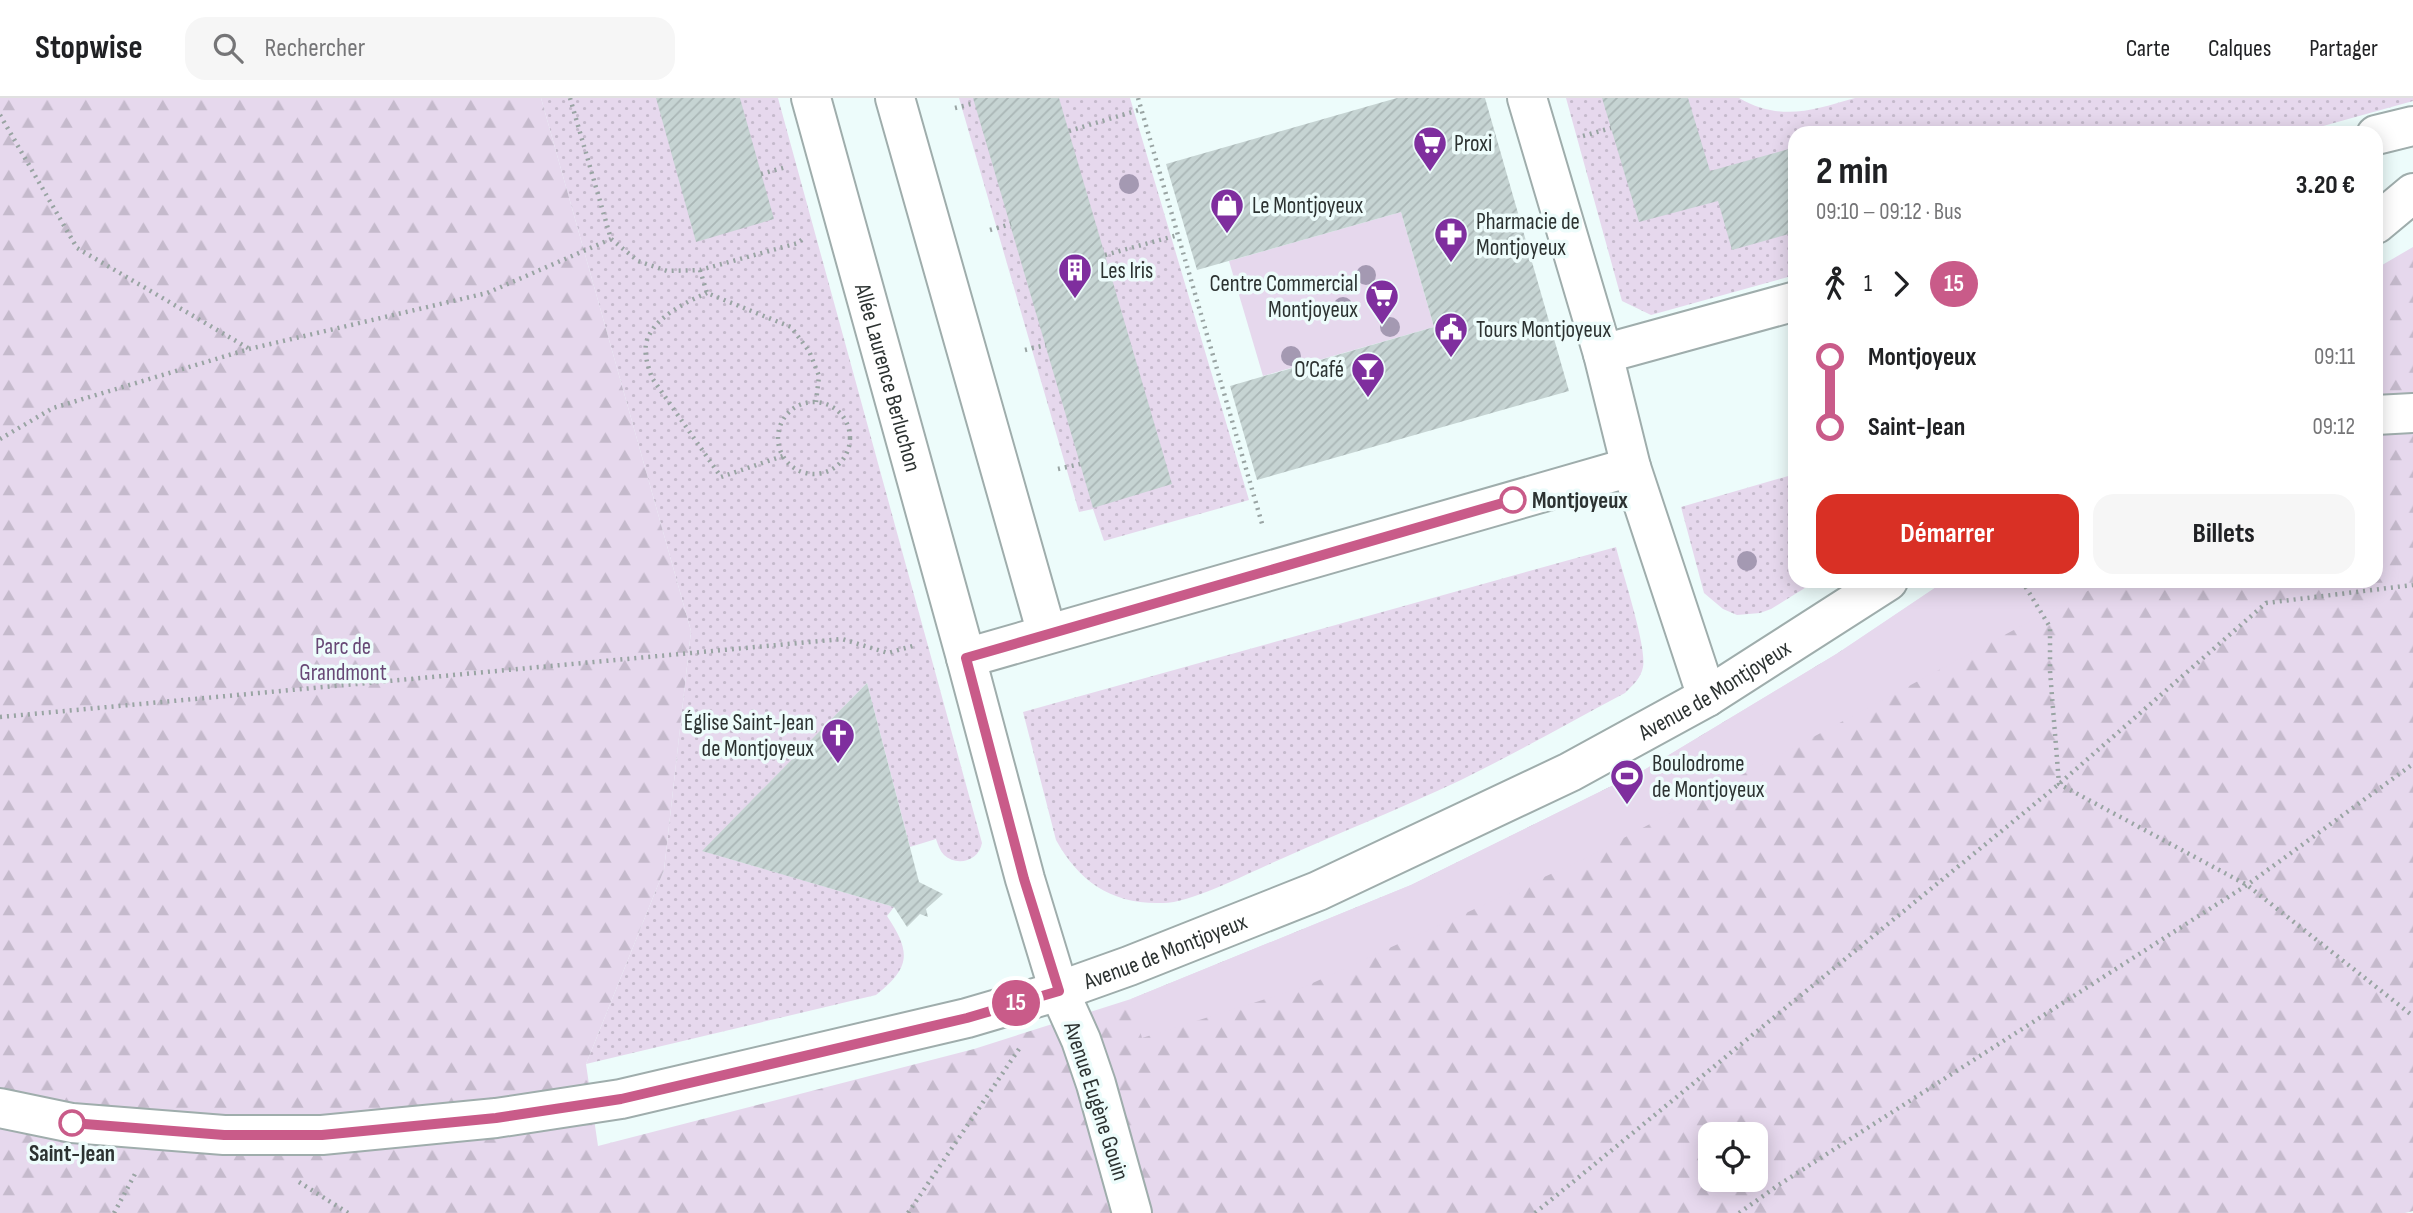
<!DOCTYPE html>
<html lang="fr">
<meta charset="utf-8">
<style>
:root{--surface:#fff;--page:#f6f6f6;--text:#202124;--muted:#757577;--line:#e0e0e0;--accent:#d93025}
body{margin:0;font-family:"Sofia Sans Condensed",sans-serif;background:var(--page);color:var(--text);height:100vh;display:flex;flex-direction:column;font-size:26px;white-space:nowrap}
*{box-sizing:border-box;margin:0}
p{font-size:23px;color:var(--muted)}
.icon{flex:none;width:38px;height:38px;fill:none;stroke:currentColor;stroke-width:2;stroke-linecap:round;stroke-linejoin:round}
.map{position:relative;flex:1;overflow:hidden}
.details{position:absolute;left:1788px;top:28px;width:595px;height:462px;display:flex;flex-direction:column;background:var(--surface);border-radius:21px;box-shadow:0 4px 18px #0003}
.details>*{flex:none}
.badge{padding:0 14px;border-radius:23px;font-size:24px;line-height:46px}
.controls{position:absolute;left:1698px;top:1024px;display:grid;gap:14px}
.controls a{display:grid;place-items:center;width:70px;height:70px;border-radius:14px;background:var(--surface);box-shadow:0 4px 18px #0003;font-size:35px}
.map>.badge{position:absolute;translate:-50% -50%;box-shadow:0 0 0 4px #fff}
.legs{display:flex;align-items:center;gap:10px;height:77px;padding:0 28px;font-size:23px}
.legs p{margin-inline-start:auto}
.headline{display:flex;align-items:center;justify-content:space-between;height:119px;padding:0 28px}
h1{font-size:38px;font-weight:700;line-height:52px}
.action{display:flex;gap:14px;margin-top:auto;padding:14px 28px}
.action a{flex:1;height:80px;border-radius:21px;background:var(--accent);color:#fff;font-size:28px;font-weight:700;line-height:80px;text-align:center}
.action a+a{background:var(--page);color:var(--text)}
ul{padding:0 28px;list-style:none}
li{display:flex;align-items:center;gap:24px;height:70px;font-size:26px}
li i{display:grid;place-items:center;width:10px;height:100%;margin:0 9px;background:currentColor}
li i::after{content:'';width:18px;height:18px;margin:-9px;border:5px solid;border-radius:50%;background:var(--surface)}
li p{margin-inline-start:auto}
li:first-child i{background:linear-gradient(#0000 50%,currentColor 0)}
li:last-child i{background:linear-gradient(currentColor 50%,#0000 0)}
header{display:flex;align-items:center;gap:42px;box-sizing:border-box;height:98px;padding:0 35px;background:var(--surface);border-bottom:2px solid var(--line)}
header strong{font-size:33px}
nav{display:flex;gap:38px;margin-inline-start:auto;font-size:24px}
.search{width:490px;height:63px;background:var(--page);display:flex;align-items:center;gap:18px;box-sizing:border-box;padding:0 24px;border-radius:21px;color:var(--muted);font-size:26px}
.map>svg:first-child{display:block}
</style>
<header>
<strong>Stopwise</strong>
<div class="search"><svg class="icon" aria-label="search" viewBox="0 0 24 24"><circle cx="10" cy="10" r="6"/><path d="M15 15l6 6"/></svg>Rechercher</div>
<nav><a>Carte</a><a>Calques</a><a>Partager</a></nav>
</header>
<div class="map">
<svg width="2413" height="1115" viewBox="0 0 2413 1115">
<defs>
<pattern id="grass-dots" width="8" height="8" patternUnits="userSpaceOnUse" patternTransform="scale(1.75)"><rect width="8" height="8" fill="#e6d8ed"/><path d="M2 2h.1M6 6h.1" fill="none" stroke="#c5bacc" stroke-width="1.8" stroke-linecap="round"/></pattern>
<pattern id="forest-firs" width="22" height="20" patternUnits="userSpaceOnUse" patternTransform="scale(1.75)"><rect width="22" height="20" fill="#e6d8ed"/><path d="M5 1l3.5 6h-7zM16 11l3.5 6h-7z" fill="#c5bacc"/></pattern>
<pattern id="building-hatch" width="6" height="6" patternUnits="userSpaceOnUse" patternTransform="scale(1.75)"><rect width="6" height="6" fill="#c6d4d3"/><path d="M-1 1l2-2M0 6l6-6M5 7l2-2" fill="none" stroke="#aab6b6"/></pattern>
</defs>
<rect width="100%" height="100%" fill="#edfcfb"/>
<g fill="url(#grass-dots)">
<path d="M541 0H778L982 745C979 763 957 769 944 757 940 753 938 747 936 741L910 749 867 585 703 753 894 809 887 818C911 854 911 869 876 897L586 966 664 772 691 533Z"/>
<path d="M959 0H1130L1249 402 1104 443 1093 411 1079 414Z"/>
<path d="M1566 0H1739C1781 24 1813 12 1855 0H2413V3L2298 35H1796L1795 177 1651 217 1622 203Z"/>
<path d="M1795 376 1796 483H1816L1771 511 1760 515 1737 517 1723 511 1704 495 1681 409Z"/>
<path d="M1616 449C1622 474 1647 548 1643 569 1641 580 1633 587 1625 595 1570 624 1516 655 1461 682 1402 710 1341 734 1281 761 1252 773 1192 805 1163 805 1113 807 1079 784 1056 742L1023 614Z"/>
</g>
<path fill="url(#forest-firs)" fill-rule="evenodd" d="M0 0H541L691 533 664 772 586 966 598 1048 974 951 1131 901 1411 787 1644 672 1838 555 1945 483H2376L2377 170 2413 149V1113L2405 1115H0ZM1710 1036H1755V1082H1710Z"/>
<g fill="#e6d8ed">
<path d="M1401 114 1434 229 1263 278 1229 163Z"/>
<path d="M1946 483H2106L1588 759 1304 889 1142 940 1131 901 1411 787 1644 672 1838 555Z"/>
</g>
<g fill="url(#building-hatch)">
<path d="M656 0H740L774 121 696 144Z"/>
<path d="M973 0H1059L1172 386 1093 410Z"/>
<path d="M1397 0H1485L1569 293 1257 382 1230 288 1434 229 1401 114 1197 172 1166 66Z"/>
<path d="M1602 0H1688L1710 73 1796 49V134L1732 152 1718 103 1639 124Z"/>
<path d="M867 585 919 784 943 796 926 811 928 819 920 816 907 829 894 809 702 753Z"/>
</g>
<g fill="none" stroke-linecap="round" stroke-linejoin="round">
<g stroke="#9fadac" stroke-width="42">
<g id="minor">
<path id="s1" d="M811 0 966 560"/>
<path d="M895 0 1047 536"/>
<path d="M1527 0 1603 256"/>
<path d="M2376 37 2413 28"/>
<path d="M2376 126 2413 95"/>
<path d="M1707 599 1631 369 1603 256 1796 203"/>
<path d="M1132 1115 1096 986 1081 942 1059 893 1025 781 966 560 1631 369"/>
</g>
</g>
<g stroke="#9fadac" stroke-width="42">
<g id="tertiary">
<path d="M2376 317 2413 315"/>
<path id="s2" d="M0 1010 72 1025 224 1037H322L496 1020 621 1001 967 920 1059 893 1129 868 1318 793 1570 674 1707 599 1888 483"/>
</g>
</g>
<g stroke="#99a4a3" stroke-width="4.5" stroke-dasharray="2 5" stroke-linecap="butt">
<path d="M570 0 611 141 638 163 667 173 700 172 798 145 805 139"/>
<path d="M1138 0 1263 429"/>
<path d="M955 10 975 5"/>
<path d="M0 17 77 150 248 250"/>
<path d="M1069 33 1142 11"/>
<path d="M1583 38 1611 30"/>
<path d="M761 76 786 69"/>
<path d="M990 132 1011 126"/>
<path d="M1105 157 1178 137"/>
<path d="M700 172 707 195 791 229 809 253 819 278 816 304"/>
<path d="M707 195C686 204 655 219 647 242 643 255 648 268 652 280L721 379 783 358"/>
<path d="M1025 252 1046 247"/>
<circle cx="814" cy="340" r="36"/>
<path d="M0 341 53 310 249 251 487 195 611 141"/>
<path d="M1058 371 1080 366"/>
<path d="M2022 483 2050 529V573L2059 686 2247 787 2413 918"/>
<path d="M0 619 842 541 888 555 916 547"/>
<path d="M299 1084 348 1115"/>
<path d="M114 1115 135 1076"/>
<path d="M908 1115 1019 951"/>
<path d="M1535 1115 2059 686 2266 505 2413 487"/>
<path d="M1739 1115 1780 1086 2247 787 2413 666"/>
</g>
<use href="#minor" stroke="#fff" stroke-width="38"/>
<use href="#tertiary" stroke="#fff" stroke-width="38"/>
</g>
<g fill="#a499b2">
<circle cx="1129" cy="86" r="10"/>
<circle cx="1366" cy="177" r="10"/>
<circle cx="1343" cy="209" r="10"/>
<circle cx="1390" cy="229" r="10"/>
<circle cx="1291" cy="258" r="10"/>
<circle cx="1747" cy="463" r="10"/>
</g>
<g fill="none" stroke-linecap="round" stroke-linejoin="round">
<g stroke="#fff" stroke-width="16">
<path id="line-1" d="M72 1025 224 1037H322L496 1020 621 1001 967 920 1059 893 1024 781 966 560 1513 402"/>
</g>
<use href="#line-1" stroke="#c95b89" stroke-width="10"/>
</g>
<defs>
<g id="supermarket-pin" transform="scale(1.75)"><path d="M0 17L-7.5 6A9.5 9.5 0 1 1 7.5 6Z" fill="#7f2e9e" stroke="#edfcfb"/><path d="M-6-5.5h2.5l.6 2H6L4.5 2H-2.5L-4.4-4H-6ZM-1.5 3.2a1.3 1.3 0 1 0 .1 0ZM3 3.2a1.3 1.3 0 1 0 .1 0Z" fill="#fff"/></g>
<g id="shop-pin" transform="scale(1.75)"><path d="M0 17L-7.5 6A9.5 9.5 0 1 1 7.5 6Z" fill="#7f2e9e" stroke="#edfcfb"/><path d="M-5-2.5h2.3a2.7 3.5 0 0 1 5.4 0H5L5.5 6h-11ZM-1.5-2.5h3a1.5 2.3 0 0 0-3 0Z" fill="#fff"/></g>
<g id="pharmacy-pin" transform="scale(1.75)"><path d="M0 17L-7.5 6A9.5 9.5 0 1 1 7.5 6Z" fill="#7f2e9e" stroke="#edfcfb"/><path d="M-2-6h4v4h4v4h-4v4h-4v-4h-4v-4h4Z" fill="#fff"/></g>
<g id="building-pin" transform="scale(1.75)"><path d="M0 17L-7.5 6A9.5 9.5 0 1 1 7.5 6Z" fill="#7f2e9e" stroke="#edfcfb"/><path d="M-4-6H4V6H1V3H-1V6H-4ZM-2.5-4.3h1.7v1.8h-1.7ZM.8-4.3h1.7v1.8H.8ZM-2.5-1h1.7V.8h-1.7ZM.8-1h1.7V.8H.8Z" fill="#fff"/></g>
<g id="civic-pin" transform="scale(1.75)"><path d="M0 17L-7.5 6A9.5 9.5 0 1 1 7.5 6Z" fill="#7f2e9e" stroke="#edfcfb"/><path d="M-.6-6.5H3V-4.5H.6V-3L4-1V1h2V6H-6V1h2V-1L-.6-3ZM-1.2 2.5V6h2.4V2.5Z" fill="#fff"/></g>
<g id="bar-pin" transform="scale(1.75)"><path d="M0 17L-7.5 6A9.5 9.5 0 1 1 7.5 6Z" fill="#7f2e9e" stroke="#edfcfb"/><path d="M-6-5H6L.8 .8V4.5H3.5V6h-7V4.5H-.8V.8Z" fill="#fff"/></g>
<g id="church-pin" transform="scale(1.75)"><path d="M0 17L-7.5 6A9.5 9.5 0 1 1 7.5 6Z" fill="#7f2e9e" stroke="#edfcfb"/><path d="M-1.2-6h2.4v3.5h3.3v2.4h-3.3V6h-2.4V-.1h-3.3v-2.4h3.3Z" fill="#fff"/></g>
<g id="stadium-pin" transform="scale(1.75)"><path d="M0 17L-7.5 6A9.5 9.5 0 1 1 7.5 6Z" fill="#7f2e9e" stroke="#edfcfb"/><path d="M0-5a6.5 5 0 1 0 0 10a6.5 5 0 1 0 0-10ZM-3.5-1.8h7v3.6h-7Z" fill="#fff"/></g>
</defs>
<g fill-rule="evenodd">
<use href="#supermarket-pin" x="1430" y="45"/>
<use href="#shop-pin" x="1227" y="107"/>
<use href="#pharmacy-pin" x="1451" y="136"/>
<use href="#building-pin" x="1075" y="172"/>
<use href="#supermarket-pin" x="1382" y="198"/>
<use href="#civic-pin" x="1451" y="231"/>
<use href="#bar-pin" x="1368" y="271"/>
<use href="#church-pin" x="838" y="637"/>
<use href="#stadium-pin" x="1627" y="678"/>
</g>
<g fill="#fff" stroke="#c95b89" stroke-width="3.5">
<circle cx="1513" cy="402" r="12"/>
<circle cx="72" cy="1025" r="12"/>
</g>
<g text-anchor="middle" stroke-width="7" stroke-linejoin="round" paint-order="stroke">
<g font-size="23" fill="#2c3231" stroke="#edfcfb" text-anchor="start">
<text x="1454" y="53">Proxi</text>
<text x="1252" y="115">Le Montjoyeux</text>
<text x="1476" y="131">Pharmacie de<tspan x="1476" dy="26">Montjoyeux</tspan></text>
<text x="1100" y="180">Les Iris</text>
<text x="1358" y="193" text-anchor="end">Centre Commercial<tspan x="1358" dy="26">Montjoyeux</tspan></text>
<text x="1476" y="239">Tours Montjoyeux</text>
<text x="1344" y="279" text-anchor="end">O’Café</text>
<text x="814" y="632" text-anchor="end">Église Saint-Jean<tspan x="814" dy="26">de Montjoyeux</tspan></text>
<text x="1652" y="673">Boulodrome<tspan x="1652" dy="26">de Montjoyeux</tspan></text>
</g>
<g font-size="23" fill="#2c3231" stroke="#edfcfb">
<text dy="8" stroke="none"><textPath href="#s1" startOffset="290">Allée Laurence Berluchon</textPath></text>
<text dy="8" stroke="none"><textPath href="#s2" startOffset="1799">Avenue de Montjoyeux</textPath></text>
<text dy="8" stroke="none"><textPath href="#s2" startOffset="1190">Avenue de Montjoyeux</textPath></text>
<text transform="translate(1097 1003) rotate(72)" y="8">Avenue Eugène Gouin</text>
</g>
<g font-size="23" font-weight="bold" fill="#2c3231" stroke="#edfcfb" text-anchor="start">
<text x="1532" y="410">Montjoyeux</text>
<text x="72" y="1063" text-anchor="middle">Saint-Jean</text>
</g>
<g font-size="23" fill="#684876" stroke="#edfcfb">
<text x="343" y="556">Parc de<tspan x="343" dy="26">Grandmont</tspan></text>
</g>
</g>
</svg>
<div class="controls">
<a><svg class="icon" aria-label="locate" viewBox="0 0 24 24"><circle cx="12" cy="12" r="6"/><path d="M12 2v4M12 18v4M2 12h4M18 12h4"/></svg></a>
</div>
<b class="badge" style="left:1016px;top:905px;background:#c95b89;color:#fff">15</b>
<section class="details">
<div class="headline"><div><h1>2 min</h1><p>09:10 – 09:12 · Bus</p></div><b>3.20 €</b></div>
<div class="legs"><svg class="icon" aria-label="walk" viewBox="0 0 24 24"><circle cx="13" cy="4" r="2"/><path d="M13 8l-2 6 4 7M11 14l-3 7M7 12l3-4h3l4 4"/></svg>1<svg class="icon" aria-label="forward" viewBox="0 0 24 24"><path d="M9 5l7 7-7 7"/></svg><b class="badge" style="background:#c95b89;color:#fff">15</b></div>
<ul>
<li><i style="color:#c95b89"></i><b>Montjoyeux</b><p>09:11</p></li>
<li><i style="color:#c95b89"></i><b>Saint-Jean</b><p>09:12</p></li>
</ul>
<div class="action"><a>Démarrer</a><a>Billets</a></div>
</section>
</div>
